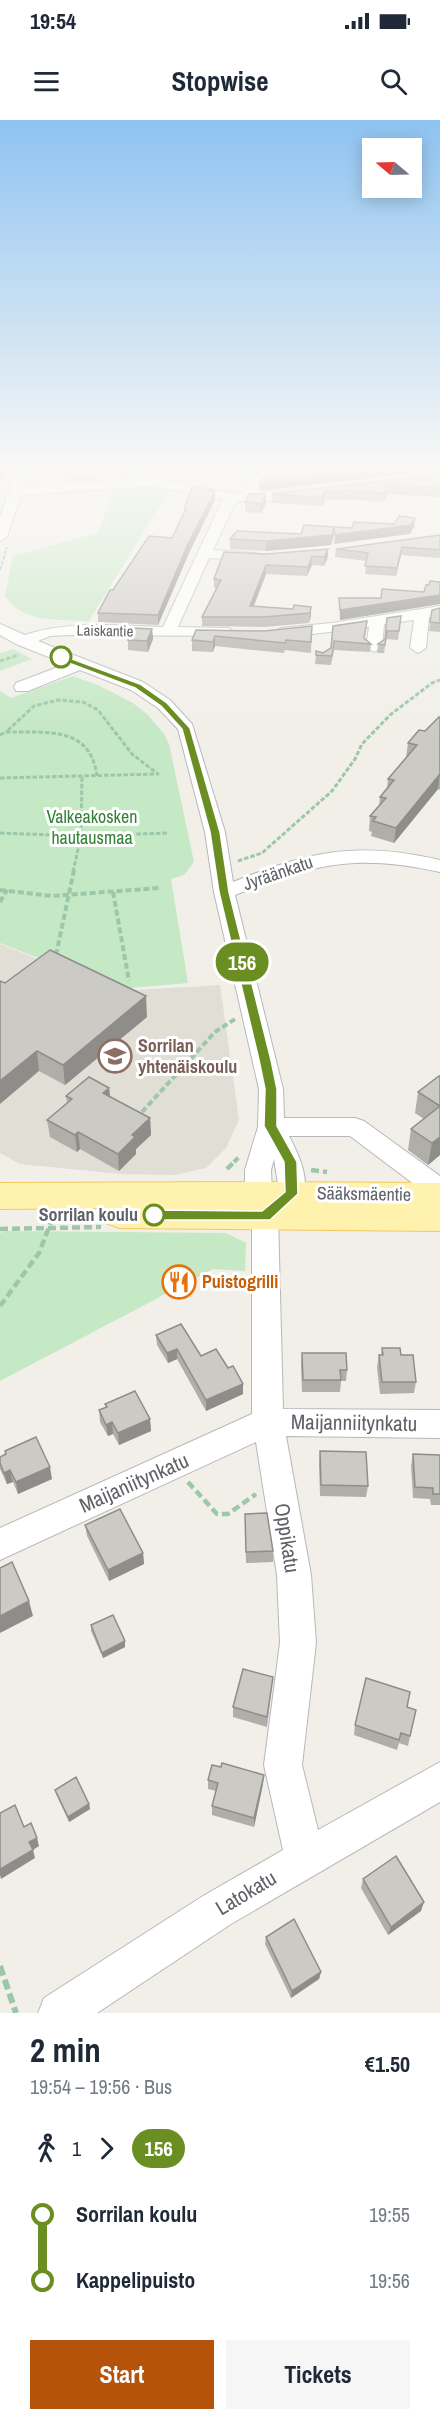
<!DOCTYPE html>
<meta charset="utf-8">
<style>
:root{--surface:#fff;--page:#f6f6f7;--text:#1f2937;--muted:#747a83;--accent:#b45309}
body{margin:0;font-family:"Archivo Narrow",sans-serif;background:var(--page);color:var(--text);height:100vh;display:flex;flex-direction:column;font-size:22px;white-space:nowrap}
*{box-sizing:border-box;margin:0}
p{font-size:20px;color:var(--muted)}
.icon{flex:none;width:33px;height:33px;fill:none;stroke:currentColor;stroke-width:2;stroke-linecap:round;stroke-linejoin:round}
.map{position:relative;height:1893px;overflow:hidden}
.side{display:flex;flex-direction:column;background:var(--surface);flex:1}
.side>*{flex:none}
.badge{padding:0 12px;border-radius:20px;font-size:21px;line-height:39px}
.needle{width:39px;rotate:289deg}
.tools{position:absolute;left:362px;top:18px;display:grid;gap:12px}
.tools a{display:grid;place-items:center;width:60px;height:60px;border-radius:0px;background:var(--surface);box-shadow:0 3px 15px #0003;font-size:30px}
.map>.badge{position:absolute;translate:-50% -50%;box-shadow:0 0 0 3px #fff}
.legs{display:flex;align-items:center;gap:9px;height:66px;padding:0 30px;font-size:20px}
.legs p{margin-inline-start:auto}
.head{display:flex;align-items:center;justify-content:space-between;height:102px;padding:0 30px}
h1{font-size:33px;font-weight:700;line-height:45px}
.primary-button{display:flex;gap:12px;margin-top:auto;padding:12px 30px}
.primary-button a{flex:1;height:69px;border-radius:0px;background:var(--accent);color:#fff;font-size:24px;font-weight:700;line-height:69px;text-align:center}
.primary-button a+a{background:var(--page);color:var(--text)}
ul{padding:0 30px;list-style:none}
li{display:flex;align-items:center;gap:21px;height:66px;font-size:22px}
li i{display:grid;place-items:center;width:9px;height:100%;margin:0 8px;background:currentColor}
li i::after{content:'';width:15px;height:15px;margin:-8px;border:4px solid;border-radius:50%;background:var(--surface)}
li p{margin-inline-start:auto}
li:first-child i{background:linear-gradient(#0000 50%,currentColor 0)}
li:last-child i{background:linear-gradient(currentColor 50%,#0000 0)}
.status{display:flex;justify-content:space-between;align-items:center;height:42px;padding:0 30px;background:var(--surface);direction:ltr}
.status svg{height:16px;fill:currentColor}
header{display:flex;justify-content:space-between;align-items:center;height:78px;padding:0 30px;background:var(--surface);font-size:27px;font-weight:700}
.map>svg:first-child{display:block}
</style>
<div class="status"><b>19:54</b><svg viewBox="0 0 49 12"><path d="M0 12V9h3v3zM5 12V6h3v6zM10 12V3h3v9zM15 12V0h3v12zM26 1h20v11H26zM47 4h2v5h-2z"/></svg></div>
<header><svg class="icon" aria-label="menu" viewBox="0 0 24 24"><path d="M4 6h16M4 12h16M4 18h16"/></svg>Stopwise<svg class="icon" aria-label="search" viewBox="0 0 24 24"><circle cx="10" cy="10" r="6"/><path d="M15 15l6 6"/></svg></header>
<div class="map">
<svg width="440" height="1893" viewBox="0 0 440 1893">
<rect width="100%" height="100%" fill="#f1efe8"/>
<path fill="#e0deda" d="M107 348H222L116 359Z"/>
<path fill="#e1ded6" d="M0 824 119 871 220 865 239 1000 226 1028 206 1048 174 1055 120 1054 20 1044 0 1033Z"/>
<g fill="#c5e8c5">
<path d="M143 364 172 366 89 501C58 499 24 504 5 476L13 436 98 413 114 366Z"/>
<path d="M13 529 32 539 0 551V533Z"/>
<path d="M73 556 100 566 133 583 148 595 164 614 169 624 194 742 184 755 171 759 188 863 118 869 0 823V571L11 578Z"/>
<path d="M5 1111 226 1113 246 1123 245 1151 213 1149 0 1261V1113Z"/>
</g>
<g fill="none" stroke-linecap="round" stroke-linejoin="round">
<g stroke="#b5b8bc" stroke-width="2">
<g id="minor">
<path d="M17 348H29L23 367 151 358 231 373H244L250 357 256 353 262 357 257 373 308 369 310 372 308 375 304 376 271 381H236L213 430 256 433 263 437 256 441 209 438 178 507 228 508 236 513 233 516 72 515 50 516 38 521 143 562 170 580 192 604 225 712 233 762C311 731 356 721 440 740V752C354 733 315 744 235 775L283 969 284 998H355L364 1001 440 1056V1080L431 1077 350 1016H289C304 1044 320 1083 278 1096L283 1289 440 1290V1318L286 1316 311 1455 316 1523 302 1645 318 1710 440 1642V1682L231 1804 97 1893H38L44 1878 203 1776 283 1730 264 1645 280 1523 277 1455 256 1322 0 1440V1408L252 1294V1096L245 1074V1050L258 1007 259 969 214 772 205 712 178 609 158 588 131 570 80 550 28 571H16L14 567 16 563 66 544 16 524 0 515V504L25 515C69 500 117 506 163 507L223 379 151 366 21 375 7 417 0 421V397ZM274 1039 279 1070 272 1075 271 1050Z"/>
<path d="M440 486V496L429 497 426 528 418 533 410 528 414 500 384 504 382 527 374 532 366 527 369 507 281 518 273 513 281 508 332 503Z"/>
</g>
</g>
<g stroke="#f2c960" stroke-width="2">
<path id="major" d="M258 1062 440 1063V1111L120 1108 108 1104 103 1095 107 1088 0 1089V1063Z"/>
</g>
<path stroke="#9cc7a9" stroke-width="2" stroke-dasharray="4 1.5" stroke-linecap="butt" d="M0 450 7 427"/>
<g stroke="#9cc7a9" stroke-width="3" stroke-dasharray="4.5 2" stroke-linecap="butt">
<path d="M0 541 19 535"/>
<path d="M0 615 6 612C47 613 90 605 97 656"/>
<path d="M0 658 158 654 132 634 98 590 83 582 58 580 34 586 6 612"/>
<path d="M0 713 81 716 168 713"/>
<path d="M238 741 262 733 332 671 355 639 362 624 390 595 432 563 440 560"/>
<path d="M73 752 81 716 82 657"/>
</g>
<g stroke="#9cc7a9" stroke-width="4" stroke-dasharray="6 3" stroke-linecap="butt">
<path d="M0 770 52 776 159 768"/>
<path d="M113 772 129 861"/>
<path d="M0 782 7 770"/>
<path d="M56 835 74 750"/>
<path d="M142 992 215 912 235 899"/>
<path d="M234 1042 239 1037"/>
</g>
<g stroke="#9cc7a9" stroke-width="4.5" stroke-dasharray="8 4" stroke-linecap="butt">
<path d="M227 1049 235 1041"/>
<path d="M311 1050 327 1052"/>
<path d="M0 1109 101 1107"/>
<path d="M0 1186 39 1133 53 1097"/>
<path d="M188 1362 217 1394H228L256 1374"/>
</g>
<path stroke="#9cc7a9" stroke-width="6" stroke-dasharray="10 4.5" stroke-linecap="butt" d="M0 1846 16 1893"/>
<use href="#minor" fill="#fff" fill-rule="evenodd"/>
<use href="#major" fill="#fff2af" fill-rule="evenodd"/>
</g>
<g fill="#afaea9">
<path d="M60 348H97L98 360 71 361Z"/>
<path d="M440 354V377L387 374 384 382 341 379 340 380 325 379 322 386 272 383V374Z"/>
<path d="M215 380 189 433 158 505 98 502V493L113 470 172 418 184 394V389Z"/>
<path d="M245 382 266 383 261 393 245 392Z"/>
<path d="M334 407V416L331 425 266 431 230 429V419L301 414Z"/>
<path d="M440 415V438L401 435 396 456 365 454 367 441 335 437 336 429Z"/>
<path d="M328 429V437L324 446 312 445 307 456 266 454 254 486 293 489 311 487V496L309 503 264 507 202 506V497L216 468H214V459L266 434Z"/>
<path d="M440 462V484L340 500 339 478H381L424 472 429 465Z"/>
<path d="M440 488V512L429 511 432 490Z"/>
<path d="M401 496 398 520 386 519 384 533H377L378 524 385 519 387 498Z"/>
<path d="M312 506 311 533 285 530 284 533 215 526 213 532 192 531V520L196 510 264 511Z"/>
<path d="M333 506 365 519 371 524 370 532 334 530 331 545 315 544 316 535 323 533 331 528Z"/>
<path d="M152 509 153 519 148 532 128 530V520Z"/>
<path d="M440 597V670L438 669 394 723 371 716 372 712 369 711 370 696 379 686 380 677 387 668 388 659 406 638 408 623 425 611Z"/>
<path d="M5 863 147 897 65 965 39 951Z"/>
<path d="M440 956V1035L428 1045 408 1030 411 1009 424 999 415 993 418 972Z"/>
<path d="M109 968 110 977 150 998 151 1015 136 1029V1034L119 1051 80 1029 77 1032 50 1017 47 1000 67 983 66 976Z"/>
<path d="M156 1215 201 1236 243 1274 206 1291 177 1239 168 1243 157 1225Z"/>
<path d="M382 1228 401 1235 416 1262 414 1273 380 1274 377 1247 379 1235H381Z"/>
<path d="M302 1233 347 1250 346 1261H341L340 1272H302L301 1244Z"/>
<path d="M105 1284 150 1299 151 1311 119 1325 113 1314 108 1316 100 1302 99 1290 106 1287Z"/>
<path d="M5 1331 52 1359 18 1374 13 1362 7 1364 0 1349V1337L5 1335Z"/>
<path d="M320 1331 368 1366 366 1377 320 1376 319 1343Z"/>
<path d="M413 1334 440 1335V1385H431L430 1379 413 1378 411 1346Z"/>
<path d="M245 1394 273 1431V1442L246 1443Z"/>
<path d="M85 1405 143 1433 144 1444 109 1461 87 1416Z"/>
<path d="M91 1505 125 1527 103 1538 91 1511Z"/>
<path d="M273 1557 267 1607 233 1597V1587Z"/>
<path d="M407 1587 410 1616 408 1626 399 1623 397 1630 354 1615 355 1605Z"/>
<path d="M221 1647 263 1664 254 1707 212 1695V1686L216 1671 208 1669V1660Z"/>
<path d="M55 1670 89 1684 90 1689 69 1702 56 1674Z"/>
<path d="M363 1759 421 1791 388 1815 361 1768Z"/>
<path d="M266 1817 321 1852 319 1859 291 1878 265 1824Z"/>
</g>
<g fill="#8f8d8a">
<path d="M379 348H440V350L260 371V362Z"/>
<rect x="0" y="349" width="3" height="8"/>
<path d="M387 365V374L384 382 385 373Z"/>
<path d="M215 371V380L189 433 158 505V495L188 424Z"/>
<path d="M325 371V379L322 386V378Z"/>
<path d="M266 374V383L261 393V384Z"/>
<path d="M415 398 414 407 410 414 334 424 335 415 411 405Z"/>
<path d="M334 407V416L331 425 266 431V421Z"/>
<path d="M402 427 401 435 396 456 397 448Z"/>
<path d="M328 429V437L324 446V437Z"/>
<path d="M312 436V445L307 456 308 447Z"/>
<path d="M266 445V454L250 495V486Z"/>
<path d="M440 475V484L340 500V490Z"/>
<path d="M311 487V496L309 503 310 493Z"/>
<path d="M152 509 153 519 148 532 147 521Z"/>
<path d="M215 516V526L213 532V522Z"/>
<path d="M440 654 438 669 394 723 396 708Z"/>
<path d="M146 876 147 897 65 965 63 945Z"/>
<path d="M37 931 39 951 0 984V961Z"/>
<path d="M109 968 111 985 103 973Z"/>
<path d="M150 998 151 1015 136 1029V1034L119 1051 118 1034 132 1015Z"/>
<path d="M78 1012 80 1029 77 1032 75 1015Z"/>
<path d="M440 1017V1035L428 1045 432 1023Z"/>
<path d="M177 1229V1239L168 1243 167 1233Z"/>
<path d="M243 1264V1274L206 1291V1280Z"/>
<path d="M150 1299 151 1311 119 1325 118 1313Z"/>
<path d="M112 1302 113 1314 108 1316 106 1305Z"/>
<path d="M50 1347 52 1359 18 1374 16 1362Z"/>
<path d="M10 1350 13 1362 7 1364 4 1353Z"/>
<path d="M143 1433 144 1444 109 1461 108 1450Z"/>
<path d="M29 1481 33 1496 0 1513V1496Z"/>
<path d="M125 1521V1527L103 1538 102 1533Z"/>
<path d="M264 1655 263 1664 254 1707V1698Z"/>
<path d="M89 1684 90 1689 69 1702 68 1697Z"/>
<path d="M37 1718 39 1726 33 1730 35 1738 1 1759 0 1755V1749L29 1722Z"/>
<path d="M424 1782 421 1791 388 1815 391 1807Z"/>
<path d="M321 1852 319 1859 291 1878 292 1871Z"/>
</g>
<g fill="#cccac5" stroke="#8f8d8a" stroke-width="1.5">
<path d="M290 348 362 349 380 348 260 362 261 358 269 359 268 357 285 358Z"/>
<path d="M440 354V368L387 365 385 373 341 370V372L325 371 322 378 272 374Z"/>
<path d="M192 367 215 371 188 424 158 495 98 493 110 470H113L149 416 172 418 186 389H184Z"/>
<path d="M249 374H266L261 384 245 382Z"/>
<path d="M399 396 415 398 411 405 335 415 334 407 352 408 354 402 394 404Z"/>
<path d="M304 405 334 407 332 415 266 421 230 419 237 411 301 414Z"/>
<path d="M440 415V430L402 427 397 448 365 446 368 433 336 429Z"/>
<path d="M328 429 324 437 312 436 308 447 266 445 250 486 293 489 294 485 311 487 310 493 264 497H202L221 460 214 459 224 432 266 434Z"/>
<path d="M430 461 440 462V475L340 490 339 478H381L382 469 424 472 426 465H429Z"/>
<path d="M440 488V503L430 502 432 490Z"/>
<path d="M401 496 399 511H387L385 525 378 524 385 519 387 498Z"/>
<path d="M367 501 364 518 371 524 334 521 332 536 316 535V531L323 533 331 528 333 506Z"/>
<path d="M312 506 311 522 286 520 285 523 215 516 213 522 192 520 196 510 264 511Z"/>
<path d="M133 508 152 509 147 521 128 520Z"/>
<path d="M439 597H440V654L396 708 373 701 376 697 370 696 386 678 380 677 394 660 388 659 417 625 408 623 419 610 425 611Z"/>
<path d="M50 830 146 876 63 945 37 931 0 961V861L5 863Z"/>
<path d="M439 956H440V1017L432 1023 411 1009 440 986 418 972Z"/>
<path d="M89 957 109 968 103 973 150 998 132 1015 135 1017 118 1034 78 1012 75 1015 47 1000 72 979 66 976Z"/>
<path d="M181 1204 201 1236 216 1229 228 1248 233 1246 243 1264 206 1280 177 1229 167 1233 156 1215Z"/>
<path d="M382 1228H400L401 1235H413L416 1262H382L379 1235H383Z"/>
<path d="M302 1233H346L347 1250H340L341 1260H303Z"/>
<path d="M135 1271 150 1299 118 1313 112 1302 106 1305 99 1290 107 1287 105 1284Z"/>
<path d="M36 1317 50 1347 16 1362 10 1350 4 1353 0 1343V1337L6 1334 5 1331Z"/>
<path d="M320 1331 366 1332 368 1366 321 1365Z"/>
<path d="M413 1334 440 1335V1374H433V1368L415 1367Z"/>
<path d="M120 1389 143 1433 108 1450 85 1405Z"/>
<path d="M267 1393 273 1431 246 1432 245 1394Z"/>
<path d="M12 1442 29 1481 0 1496V1448Z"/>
<path d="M113 1495 125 1521 102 1533 91 1505Z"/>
<path d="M243 1549 273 1557 267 1597 233 1587Z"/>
<path d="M366 1558 410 1572 407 1587 416 1590 410 1616 401 1613 399 1620 355 1605Z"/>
<path d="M222 1643 264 1655 254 1698 212 1686 218 1663 208 1660 212 1645 221 1647Z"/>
<path d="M76 1657 89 1684 68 1697 55 1670Z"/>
<path d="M15 1685 24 1707 31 1703 37 1718 29 1722 33 1730 0 1749V1693Z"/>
<path d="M396 1736 424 1782 391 1807 363 1759Z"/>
<path d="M294 1799 321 1852 292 1871 266 1817Z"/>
</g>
<linearGradient id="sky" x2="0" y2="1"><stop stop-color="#8fc3f1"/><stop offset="0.57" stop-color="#f9f8f5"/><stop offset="1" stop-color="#f9f8f5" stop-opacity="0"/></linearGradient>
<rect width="440" height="613" fill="url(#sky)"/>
<path fill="#6b8e23" stroke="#fff" stroke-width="1.5" d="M58 536H64L140 564 167 583 190 608 220 712 229 772 271 940 277 969V1006L297 1042 298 1074 270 1100H154L147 1095 154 1090 262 1091 285 1072 284 1042 264 1006 265 969 259 940 219 772 210 712 182 609 161 586 135 568 58 539Z"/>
<defs>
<g id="school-ring" transform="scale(1.725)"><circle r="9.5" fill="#fff" stroke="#8d6e63" stroke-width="1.5"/><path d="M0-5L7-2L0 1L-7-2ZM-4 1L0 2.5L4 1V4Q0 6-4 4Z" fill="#8d6e63"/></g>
<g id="restaurant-ring" transform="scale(1.725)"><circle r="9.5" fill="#fff" stroke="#e8710a" stroke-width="1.5"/><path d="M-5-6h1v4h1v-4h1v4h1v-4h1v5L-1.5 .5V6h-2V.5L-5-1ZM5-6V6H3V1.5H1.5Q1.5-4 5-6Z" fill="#e8710a"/></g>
</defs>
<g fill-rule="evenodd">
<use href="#school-ring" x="115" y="936"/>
<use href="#restaurant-ring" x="179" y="1162"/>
</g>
<g fill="#fff" stroke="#6b8e23" stroke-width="3">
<circle cx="61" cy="537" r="10"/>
<circle cx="154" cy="1095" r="10"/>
</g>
<g text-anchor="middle" stroke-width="6" stroke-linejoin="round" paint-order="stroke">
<g font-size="15" fill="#5f6368" stroke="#fff">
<text transform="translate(105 511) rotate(1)" y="5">Laiskantie</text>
</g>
<g font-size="18" fill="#348238" stroke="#fff">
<text x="92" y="703">Valkeakosken<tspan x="92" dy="21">hautausmaa</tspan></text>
</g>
<g font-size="18" fill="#5f6368" stroke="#fff">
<text transform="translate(278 753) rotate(-19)" y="6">Jyräänkatu</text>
<text transform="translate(364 1074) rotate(1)" y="6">Sääksmäentie</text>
</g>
<g font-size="18" font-weight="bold" fill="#785e54" stroke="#fff" text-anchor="start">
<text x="138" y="932">Sorrilan<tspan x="138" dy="21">yhtenäiskoulu</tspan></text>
</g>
<g font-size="18" font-weight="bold" fill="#5f6368" stroke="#fff" text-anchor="end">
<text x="138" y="1101">Sorrilan koulu</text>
</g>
<g font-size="18" font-weight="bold" fill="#c56008" stroke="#fff" text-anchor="start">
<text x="202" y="1168">Puistogrilli</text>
</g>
<g font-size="21" fill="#5f6368" stroke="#fff">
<text transform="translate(354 1303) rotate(1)" y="7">Maijanniitynkatu</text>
<text transform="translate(134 1363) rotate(-24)" y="7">Maijaniitynkatu</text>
<text transform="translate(287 1418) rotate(81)" y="7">Oppikatu</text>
<text transform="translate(246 1773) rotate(-31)" y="7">Latokatu</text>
</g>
</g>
</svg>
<div class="tools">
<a><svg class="needle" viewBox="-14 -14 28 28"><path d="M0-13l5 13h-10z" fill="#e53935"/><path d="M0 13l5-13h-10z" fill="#747a83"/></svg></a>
</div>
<b class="badge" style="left:242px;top:842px;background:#6b8e23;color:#fff">156</b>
</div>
<section class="side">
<div class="head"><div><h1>2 min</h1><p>19:54 – 19:56 · Bus</p></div><b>€1.50</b></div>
<div class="legs"><svg class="icon" aria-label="walk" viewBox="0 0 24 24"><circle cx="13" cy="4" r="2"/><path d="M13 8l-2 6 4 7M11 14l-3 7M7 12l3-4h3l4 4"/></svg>1<svg class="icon" aria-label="forward" viewBox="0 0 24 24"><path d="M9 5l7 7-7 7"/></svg><b class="badge" style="background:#6b8e23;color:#fff">156</b></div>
<ul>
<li><i style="color:#6b8e23"></i><b>Sorrilan koulu</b><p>19:55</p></li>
<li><i style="color:#6b8e23"></i><b>Kappelipuisto</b><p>19:56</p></li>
</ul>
<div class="primary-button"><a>Start</a><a>Tickets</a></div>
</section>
